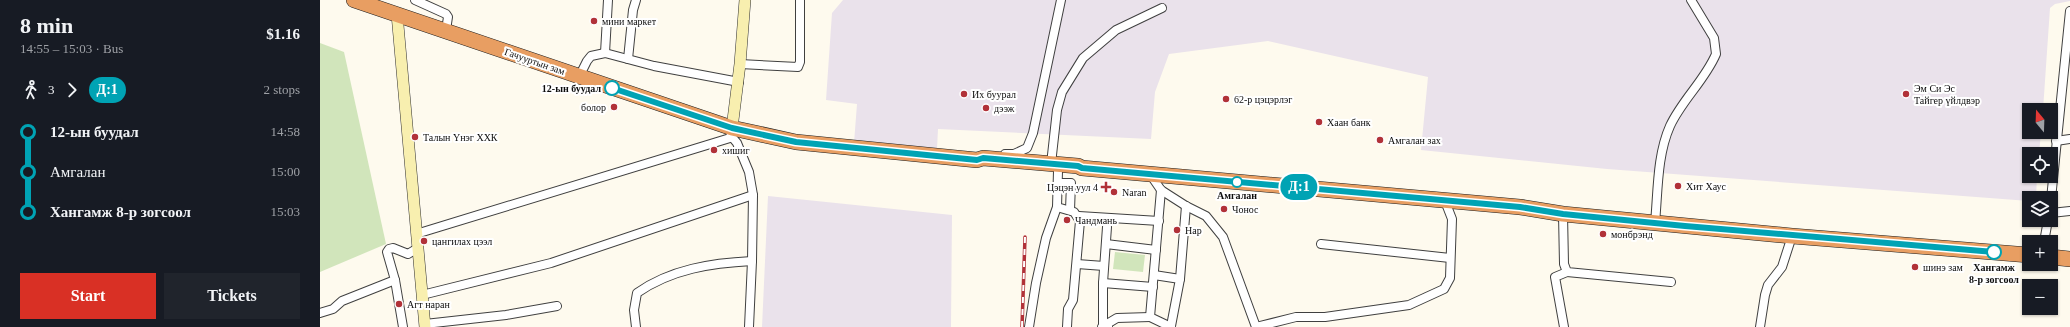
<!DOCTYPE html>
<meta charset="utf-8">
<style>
:root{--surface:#171b24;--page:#20242c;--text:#f1f3f6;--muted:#9ea1a6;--accent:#d93025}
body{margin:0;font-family:"Times New Roman",serif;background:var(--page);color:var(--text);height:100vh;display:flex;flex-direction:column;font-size:15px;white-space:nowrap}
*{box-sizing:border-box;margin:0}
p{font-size:13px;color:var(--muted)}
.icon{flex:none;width:22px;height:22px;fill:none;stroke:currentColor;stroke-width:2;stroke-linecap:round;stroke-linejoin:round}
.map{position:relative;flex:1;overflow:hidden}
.sheet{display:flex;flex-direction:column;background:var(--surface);width:320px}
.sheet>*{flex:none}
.badge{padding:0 8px;border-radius:13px;font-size:14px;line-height:26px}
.needle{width:26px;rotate:341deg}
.buttons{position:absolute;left:1702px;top:103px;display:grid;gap:8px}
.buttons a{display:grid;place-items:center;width:36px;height:36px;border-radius:0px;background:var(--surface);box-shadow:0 1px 3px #0004;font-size:20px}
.map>.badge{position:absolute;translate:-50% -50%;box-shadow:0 0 0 2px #fff}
.legs{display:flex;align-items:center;gap:6px;height:44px;padding:0 20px;font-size:13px}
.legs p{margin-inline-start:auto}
.head{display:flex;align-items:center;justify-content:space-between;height:68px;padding:0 20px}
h1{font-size:22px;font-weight:700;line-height:30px}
.cta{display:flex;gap:8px;margin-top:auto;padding:8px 20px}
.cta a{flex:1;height:46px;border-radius:0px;background:var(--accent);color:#fff;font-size:16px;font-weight:700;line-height:46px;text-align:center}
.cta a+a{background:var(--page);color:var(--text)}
ul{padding:0 20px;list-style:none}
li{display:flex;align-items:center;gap:14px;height:40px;font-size:15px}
li i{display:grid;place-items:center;width:6px;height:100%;margin:0 5px;background:currentColor}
li i::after{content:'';width:10px;height:10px;margin:-5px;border:3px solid;border-radius:50%;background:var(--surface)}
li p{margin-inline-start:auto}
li:first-child i{background:linear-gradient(#0000 50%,currentColor 0)}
li:last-child i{background:linear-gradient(currentColor 50%,#0000 0)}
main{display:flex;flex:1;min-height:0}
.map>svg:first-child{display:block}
</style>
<main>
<section class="sheet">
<div class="head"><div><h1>8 min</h1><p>14:55 – 15:03 · Bus</p></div><b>$1.16</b></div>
<div class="legs"><svg class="icon" aria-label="walk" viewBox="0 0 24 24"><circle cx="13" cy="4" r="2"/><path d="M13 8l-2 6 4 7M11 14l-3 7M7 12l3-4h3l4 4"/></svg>3<svg class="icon" aria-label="forward" viewBox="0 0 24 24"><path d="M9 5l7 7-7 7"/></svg><b class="badge" style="background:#00a3b4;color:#fff">Д:1</b><p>2 stops</p></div>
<ul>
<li><i style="color:#00a3b4"></i><b>12-ын буудал</b><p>14:58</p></li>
<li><i style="color:#00a3b4"></i><span>Амгалан</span><p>15:00</p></li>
<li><i style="color:#00a3b4"></i><b>Хангамж 8-р зогсоол</b><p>15:03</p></li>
</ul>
<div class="cta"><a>Start</a><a>Tickets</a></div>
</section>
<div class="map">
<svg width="1750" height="327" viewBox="0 0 1750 327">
<rect width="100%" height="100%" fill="#fefaee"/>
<g fill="#eae2eb">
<path d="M523 0H1750V1L1735 4 1730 8 1723 110H1709V132H1721L1719 154H1709V176H1717L1716 198H1709V201L1287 169 1101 150 1108 77 948 41 849 54 835 92 831 139 618 129 617 149 534 143 537 104 506 100 512 13Z"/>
<path d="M448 196 632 215 631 327H442Z"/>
</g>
<g fill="#d1e5bb">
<path d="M0 43 24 52 66 244 0 272Z"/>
<path d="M795 252 825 255 823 272 793 269Z"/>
</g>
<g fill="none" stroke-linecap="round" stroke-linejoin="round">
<g stroke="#404040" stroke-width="10">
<g id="street">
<path d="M95 0 126 14 128 17 126 30"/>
<path d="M285 53 288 0"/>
<path d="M308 59 313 10 316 0"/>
<path d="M420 64 478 67 480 62V0"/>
<path d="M259 77 267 61 271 56 285 53 334 66 419 82"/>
<path d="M412 137 417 143 429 172 433 195 432 261 429 327"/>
<path d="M1736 141 1750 139"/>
<path d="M685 154H694L707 148 713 133 741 0"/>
<path d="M731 164 737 110 742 92 763 58 796 30 842 8"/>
<path d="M738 171 737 207 754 212 760 221 753 300 748 309 747 327"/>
<path d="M830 174 841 190 866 206 886 216 903 237 936 327 976 317H1005L1089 305 1124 289 1130 278 1132 219 1125 201"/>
<path d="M738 183H751L750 210"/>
<path d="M841 190 830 317 851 327"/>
<path d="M1731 199 1750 11"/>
<path d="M1731 213 1750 211"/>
<path d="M1243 214 1244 264 1247 272 1351 282"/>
<path d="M759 216 839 221"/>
<path d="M1335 223C1338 191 1337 155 1350 126 1362 100 1385 80 1396 54L1394 38 1371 0"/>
<path d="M787 227 783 283V325L788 327"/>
<path d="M96 234 410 138 412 128"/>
<path d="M1724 242 1728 220"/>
<path d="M786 244 836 250"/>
<path d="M1001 244 1130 258"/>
<path d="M757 264 784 266"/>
<path d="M834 275 860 279 851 326"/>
<path d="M860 279 866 206"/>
<path d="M783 283 833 287"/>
<path d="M102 295 231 263 433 195"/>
<path d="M0 313 13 309 22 301 75 280"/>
<path d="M105 324 186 315 237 306"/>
<path d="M83 327 75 280 67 252 69 249 73 248 88 254 98 248"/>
<path d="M316 327 314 310 317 293C351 269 392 263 432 261"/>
<path d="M709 327 716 283 726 238 737 207"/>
<path d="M782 327 797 318 830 317"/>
<path d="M1244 327 1235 277 1247 272"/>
<path d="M1440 327 1445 295 1448 285 1462 267 1472 236"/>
</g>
</g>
<g stroke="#2f2f2f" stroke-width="12">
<g id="secondary">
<path d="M77 14 105 327"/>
<path d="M412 128 420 64 425 0"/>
</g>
</g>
<g stroke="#1e1e1e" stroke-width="16">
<g id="highway">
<path d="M34 0 412 128 476 142 657 160 663 158 758 166 762 168 1200 207 1243 214 1472 236 1709 255"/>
<path d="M1731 257 1750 259"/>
</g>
</g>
<use href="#street" stroke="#fff" stroke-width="8"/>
<use href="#secondary" stroke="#f8efaf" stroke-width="11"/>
<use href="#highway" stroke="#e89e62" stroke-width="15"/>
<g stroke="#b13138" stroke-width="3.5">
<path id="rail" d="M702 327 705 237"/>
</g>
<use href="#rail" stroke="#fff" stroke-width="2" stroke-dasharray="6" stroke-linecap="butt"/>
</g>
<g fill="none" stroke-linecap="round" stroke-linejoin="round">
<g stroke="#fff" stroke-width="9">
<path id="line-1" d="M292 88 412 128 476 142 657 160 663 158 758 166 762 168 1200 207 1243 214 1365 226 1674 252"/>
</g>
<use href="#line-1" stroke="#00a3b4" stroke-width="6"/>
</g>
<g fill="#b13138" stroke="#fff" stroke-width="1.5">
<circle cx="274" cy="21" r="4"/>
<circle cx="644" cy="94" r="4"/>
<circle cx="1586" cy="94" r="4"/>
<circle cx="906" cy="99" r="4"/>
<circle cx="294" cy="107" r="4"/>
<circle cx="666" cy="108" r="4"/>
<circle cx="999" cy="122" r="4"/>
<circle cx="95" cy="137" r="4"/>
<circle cx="1060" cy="140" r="4"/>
<circle cx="394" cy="150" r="4"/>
<circle cx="1358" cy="186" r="4"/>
<path d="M784 181h4v4h4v4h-4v4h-4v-4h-4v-4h4z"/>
<circle cx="794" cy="192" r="4"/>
<circle cx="904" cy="209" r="4"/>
<circle cx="747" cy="220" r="4"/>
<circle cx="857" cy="230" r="4"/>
<circle cx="1283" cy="234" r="4"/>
<circle cx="104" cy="241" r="4"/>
<circle cx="1595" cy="267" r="4"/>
<circle cx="79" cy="304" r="4"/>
</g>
<g fill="#fff" stroke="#00a3b4" stroke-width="2">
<circle cx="292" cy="88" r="7"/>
<circle cx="917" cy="182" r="5"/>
<circle cx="1674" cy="252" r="7"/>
</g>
<g text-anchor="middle" stroke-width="4" stroke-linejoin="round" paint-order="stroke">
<g font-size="10" fill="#0d0d0d" stroke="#fff" text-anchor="start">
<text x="282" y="25">мини маркет</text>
<text x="1594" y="92">Эм Си Эс<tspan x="1594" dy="12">Тайгер үйлдвэр</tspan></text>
<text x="652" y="98">Их буурал</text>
<text x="914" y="103">62-р цэцэрлэг</text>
<text x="286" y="111" text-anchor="end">болор</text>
<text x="674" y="112">дээж</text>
<text x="1007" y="126">Хаан банк</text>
<text x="103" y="141">Талын Үнэг ХХК</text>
<text x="1068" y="144">Амгалан зах</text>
<text x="402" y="154">хишиг</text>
<text x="1366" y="190">Хит Хаус</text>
<text x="778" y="191" text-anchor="end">Цэцэн уул 4</text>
<text x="802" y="196">Naran</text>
<text x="912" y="213">Чонос</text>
<text x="755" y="224">Чандмань</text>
<text x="865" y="234">Нар</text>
<text x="1291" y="238">монбрэнд</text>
<text x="112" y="245">цангилах цээл</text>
<text x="1603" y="271">шинэ зам</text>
<text x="87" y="308">Агт наран</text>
</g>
<g font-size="10" fill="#0d0d0d" stroke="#fff">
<text transform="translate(215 61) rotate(19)" y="4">Гачууртын зам</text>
</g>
<g font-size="10" font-weight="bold" fill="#0d0d0d" stroke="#fff">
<text x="281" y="92" text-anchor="end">12-ын буудал</text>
<text x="917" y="199">Амгалан</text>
<text x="1674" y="271">Хангамж<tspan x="1674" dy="12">8-р зогсоол</tspan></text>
</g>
</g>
</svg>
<div class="buttons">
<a><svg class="needle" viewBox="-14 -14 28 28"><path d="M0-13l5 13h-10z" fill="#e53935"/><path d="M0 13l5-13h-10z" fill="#9ea1a6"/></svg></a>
<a><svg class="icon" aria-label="locate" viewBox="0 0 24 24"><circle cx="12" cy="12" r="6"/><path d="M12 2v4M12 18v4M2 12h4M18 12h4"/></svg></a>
<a><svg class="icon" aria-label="layers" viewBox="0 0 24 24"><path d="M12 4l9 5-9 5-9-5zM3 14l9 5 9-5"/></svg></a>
<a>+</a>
<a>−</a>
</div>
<b class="badge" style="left:979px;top:187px;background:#00a3b4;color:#fff">Д:1</b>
</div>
</main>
